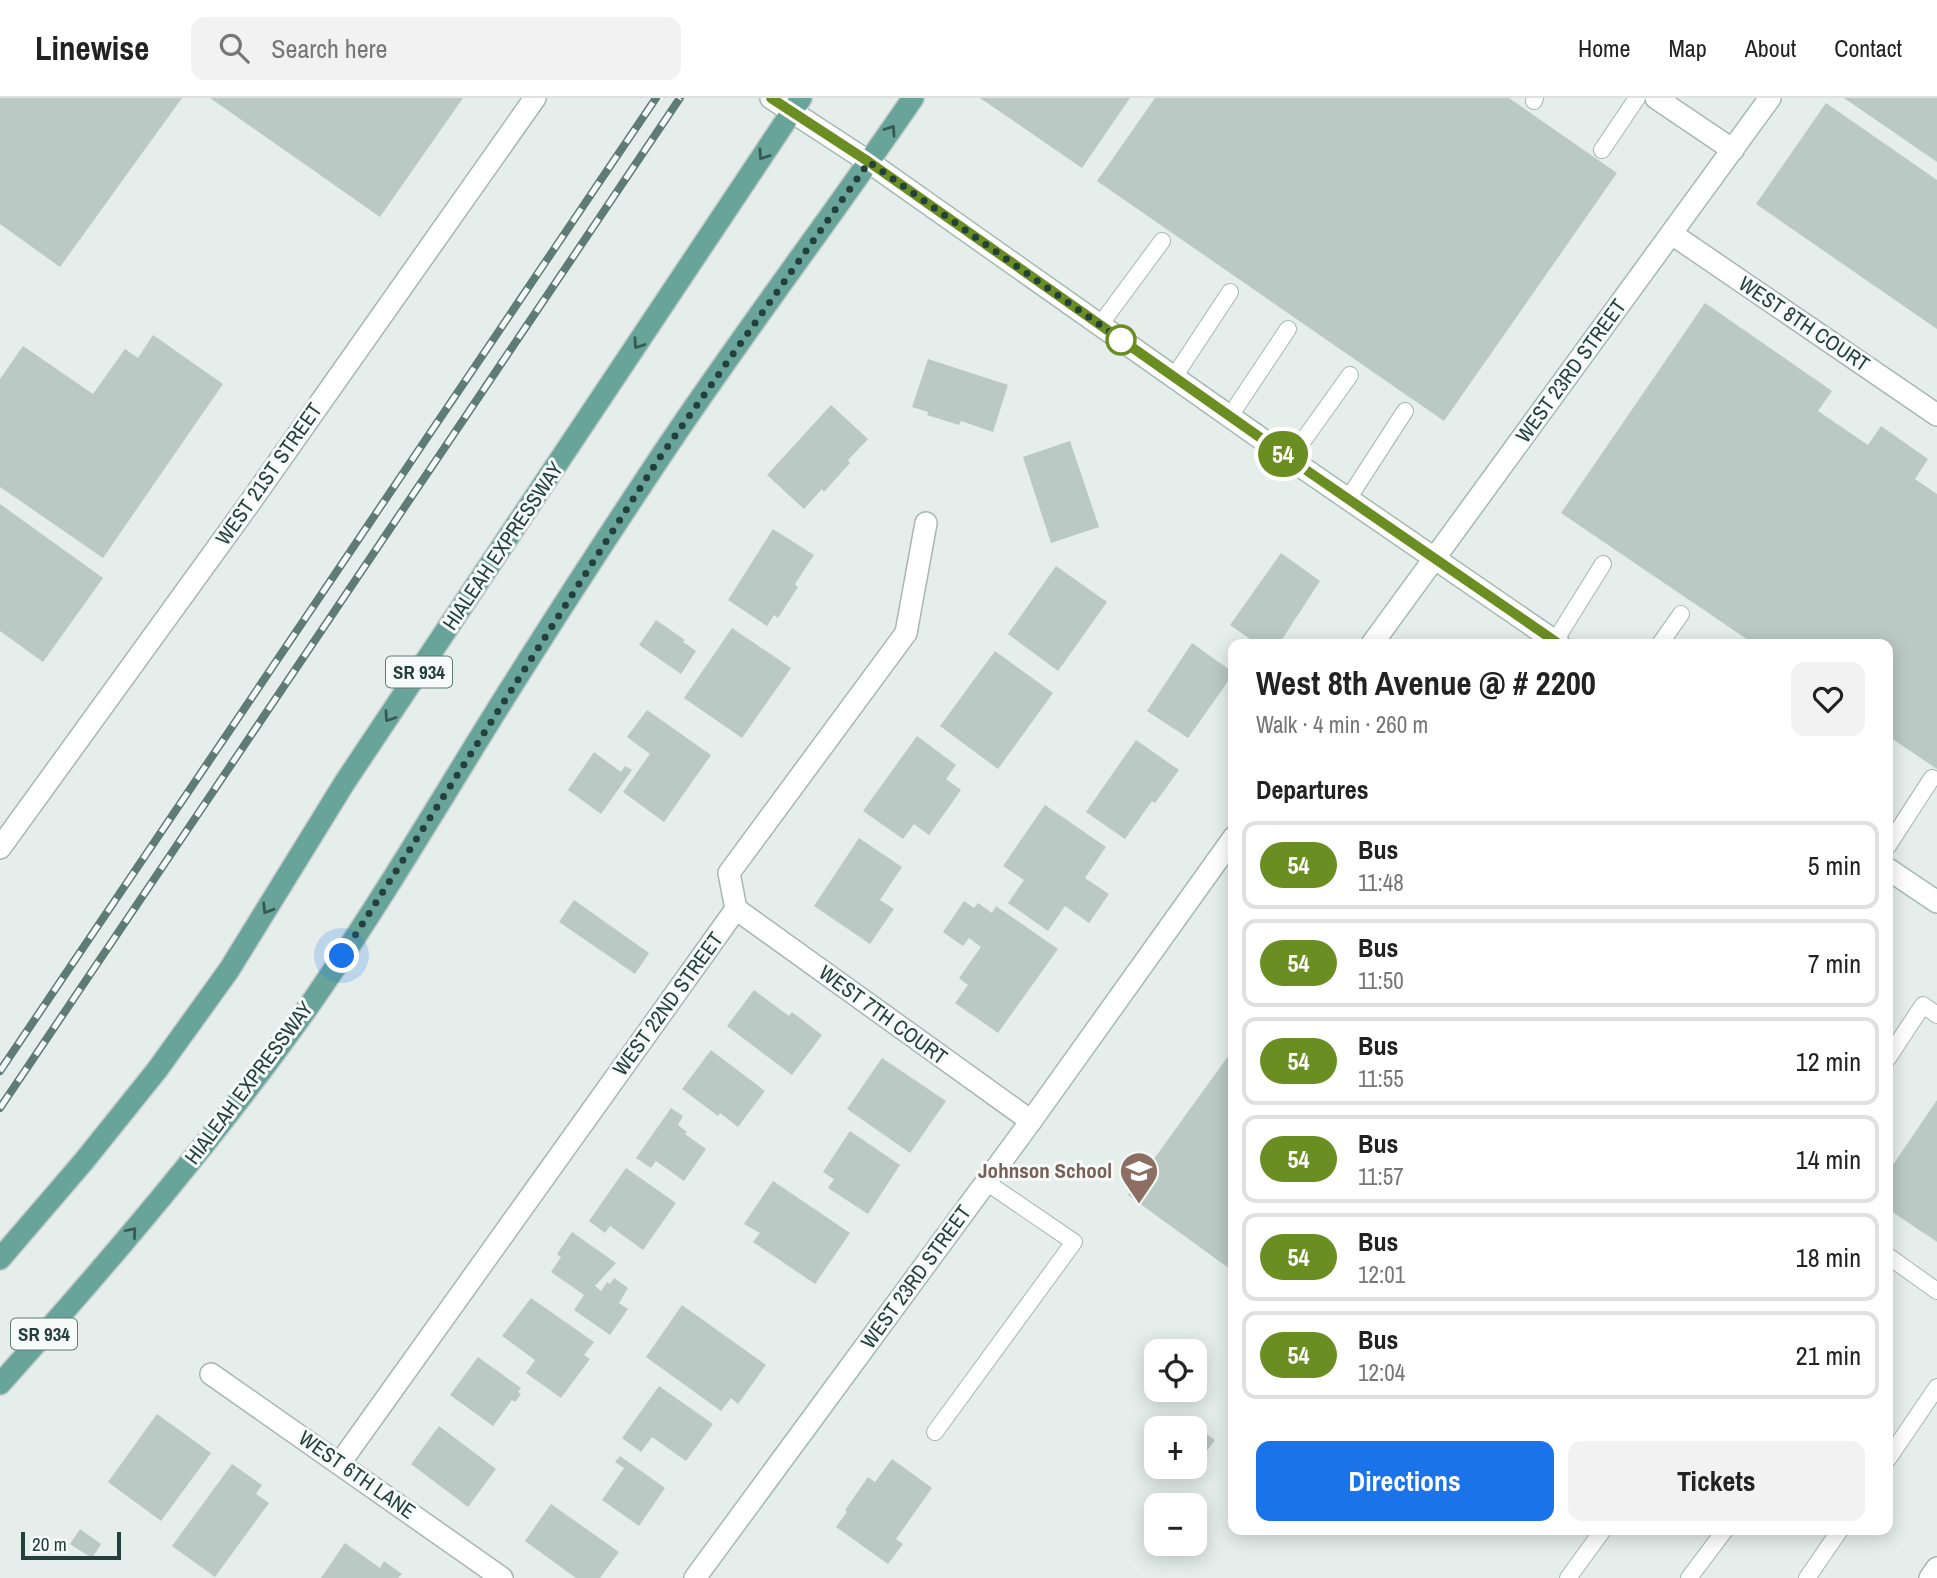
<!DOCTYPE html>
<meta charset="utf-8">
<style>
:root{--surface:#fff;--page:#f2f2f2;--text:#222;--muted:#767676;--line:#e0e0e0;--accent:#1a73e8}
body{margin:0;font-family:"Archivo Narrow",sans-serif;background:var(--page);color:var(--text);height:100vh;display:flex;flex-direction:column;font-size:26px;white-space:nowrap}
*{box-sizing:border-box;margin:0}
p{font-size:23px;color:var(--muted)}
.icon{flex:none;width:38px;height:38px;fill:none;stroke:currentColor;stroke-width:2;stroke-linecap:round;stroke-linejoin:round}
.map{position:relative;flex:1;overflow:hidden}
.details{position:absolute;left:1228px;top:541px;width:665px;height:896px;display:flex;flex-direction:column;background:var(--surface);border-radius:14px;box-shadow:0 4px 18px #0003}
.details>*{flex:none}
.badge{padding:0 14px;border-radius:23px;font-size:24px;line-height:46px}
.controls{position:absolute;left:1144px;top:1241px;display:grid;gap:14px}
.controls a{display:grid;place-items:center;width:63px;height:63px;border-radius:14px;background:var(--surface);box-shadow:0 4px 18px #0003;font-size:35px}
.scale{position:absolute;left:21px;bottom:18px;width:100px;box-sizing:border-box;padding-left:7px;border:4px solid #24403b;border-top:0;font-size:19px;line-height:24px;white-space:nowrap;color:#24403b;-webkit-text-stroke:5px #f6faf8;paint-order:stroke}
.you{position:absolute;width:35px;height:35px;margin:-18px;border:5px solid #fff;border-radius:50%;background:#1a73e8;box-shadow:0 0 0 10px #1a73e833}
.map>.badge{position:absolute;translate:-50% -50%;box-shadow:0 0 0 4px #fff}
h2{padding:0 28px;font-size:26px;line-height:63px}
.round{display:grid;place-items:center;flex:none;width:74px;height:74px;border-radius:14px;background:var(--page)}
.head{display:flex;align-items:center;justify-content:space-between;height:119px;padding:0 28px}
h1{font-size:33px;font-weight:700;line-height:52px}
.primary-button{display:flex;gap:14px;margin-top:auto;padding:14px 28px}
.primary-button a{flex:1;height:80px;border-radius:14px;background:var(--accent);color:#fff;font-size:28px;font-weight:700;line-height:80px;text-align:center}
.primary-button a+a{background:var(--page);color:var(--text)}
ul{padding:0;list-style:none}
li{display:flex;align-items:center;gap:21px;height:88px;margin:0 14px 10px;padding:0 14px;border:4px solid var(--line);border-radius:14px}
li div{flex:1}
li b{display:block;font-size:26px}
li em{font-style:normal}
li .badge{min-width:77px;font-weight:700;text-align:center}
header{display:flex;align-items:center;gap:42px;box-sizing:border-box;height:98px;padding:0 35px;background:var(--surface);border-bottom:2px solid var(--line)}
header strong{font-size:33px}
nav{display:flex;gap:38px;margin-inline-start:auto;font-size:24px}
.search{width:490px;height:63px;background:var(--page);display:flex;align-items:center;gap:18px;box-sizing:border-box;padding:0 24px;border-radius:14px;color:var(--muted);font-size:26px}
.map>svg:first-child{display:block}
</style>
<header>
<strong>Linewise</strong>
<div class="search"><svg class="icon" aria-label="search" viewBox="0 0 24 24"><circle cx="10" cy="10" r="6"/><path d="M15 15l6 6"/></svg>Search here</div>
<nav><a>Home</a><a>Map</a><a>About</a><a>Contact</a></nav>
</header>
<div class="map">
<svg width="1937" height="1480" viewBox="0 0 1937 1480">
<rect width="100%" height="100%" fill="#e5eeeb"/>
<g fill="#bac9c4">
<path d="M0 0H182L60 169 0 126Z"/>
<path d="M210 0H463L380 119Z"/>
<path d="M980 0H1130L1082 70Z"/>
<path d="M1155 0H1509L1617 75 1444 323 1097 83Z"/>
<path d="M1844 0H1937V64Z"/>
<path d="M1826 5 1937 82V231L1756 106Z"/>
<path d="M1705 205 1832 293 1818 313 1868 347 1881 328 1928 361 1915 381 1937 396V671L1888 638V546H1754L1561 415Z"/>
<path d="M153 237 223 286 103 460 0 389V281L23 248 93 296 125 251 138 260Z"/>
<path d="M928 261 1008 287 993 334 961 323 959 327 927 317 928 314 912 309Z"/>
<path d="M831 307 868 341 848 362 850 365 824 394 822 391 804 411 767 377Z"/>
<path d="M1070 343 1099 429 1051 445 1023 359Z"/>
<path d="M0 406 103 480 43 564 0 533Z"/>
<path d="M773 431 814 457 795 486 798 489 778 520 774 517 767 528 728 502Z"/>
<path d="M1281 455 1320 483 1279 546H1257L1230 527Z"/>
<path d="M1056 468 1107 504 1058 573 1008 536Z"/>
<path d="M656 522 685 542 683 544 696 553 681 576 639 547Z"/>
<path d="M732 530 791 570 742 640 684 600Z"/>
<path d="M1192 545 1234 575 1188 640 1147 613Z"/>
<path d="M995 553 1053 595 998 671 940 628Z"/>
<path d="M647 612 711 657 664 724 623 694 650 656 627 639Z"/>
<path d="M917 638 956 667 946 681 961 692 929 737 914 726 903 741 863 713Z"/>
<path d="M1136 642 1179 672 1155 705 1152 703 1125 741 1086 714Z"/>
<path d="M594 654 621 674 625 668 632 672 601 716 568 692Z"/>
<path d="M1045 707 1106 749 1085 780 1109 796 1089 825 1065 808 1048 833 1008 805 1024 782 1003 768Z"/>
<path d="M859 740 902 769 880 802 894 811 870 846 814 808Z"/>
<path d="M574 802 649 855 635 876 559 824Z"/>
<path d="M964 803 974 810 978 805 992 815 996 808 1058 851 998 935 955 905 968 887 959 880 981 849 969 840 963 848 943 834Z"/>
<path d="M754 892 789 918 792 914 822 937 792 977 727 928Z"/>
<path d="M1234 950V1174L1128 1097Z"/>
<path d="M711 952 765 993 738 1029 720 1015 718 1018 682 991Z"/>
<path d="M882 960 946 1003 910 1055 847 1011Z"/>
<path d="M1937 1002V1144L1888 1111V1074Z"/>
<path d="M671 1010 683 1018 678 1027 687 1034 685 1036 706 1051 684 1083 656 1063 651 1070 636 1060Z"/>
<path d="M850 1033 900 1067 868 1116 828 1090 834 1081 823 1074Z"/>
<path d="M626 1070 676 1105 643 1152 610 1128 605 1135 589 1123Z"/>
<path d="M773 1083 850 1135 815 1186 753 1144 760 1135 744 1126Z"/>
<path d="M572 1134 616 1165 595 1188 601 1193 607 1184 610 1186 614 1180 628 1190 619 1205 628 1211 610 1237 574 1212 584 1197 551 1174 561 1159 557 1156Z"/>
<path d="M531 1200 594 1244 584 1257 590 1261 561 1300 526 1275 535 1262 502 1238Z"/>
<path d="M682 1207 766 1267 738 1306 731 1300 721 1313 646 1259Z"/>
<path d="M478 1259 521 1290 518 1294 521 1296 515 1304 512 1302 493 1328 450 1297Z"/>
<path d="M659 1288 713 1326 686 1363 652 1339 641 1354 622 1340Z"/>
<path d="M157 1316 211 1355 161 1423 108 1384Z"/>
<path d="M1188 1323 1215 1342 1203 1358 1195 1353V1330H1183Z"/>
<path d="M439 1328 496 1371 468 1409 411 1366Z"/>
<path d="M620 1358 665 1390 639 1428 602 1402 624 1370 615 1364Z"/>
<path d="M892 1361 932 1390 896 1441 903 1446 888 1466 836 1429 847 1414 845 1412 868 1379 875 1384Z"/>
<path d="M232 1366 262 1387 256 1396 269 1405 215 1479 172 1448Z"/>
<path d="M551 1406 619 1454 600 1480H576L525 1443Z"/>
<path d="M80 1431 101 1446 92 1460 70 1446Z"/>
<path d="M345 1445 380 1470 384 1463 402 1476 398 1480H321Z"/>
</g>
<g fill="none" stroke-linecap="round" stroke-linejoin="round">
<g stroke="#a7b6b3" stroke-width="18">
<g id="lane">
<path d="M1534 3 1535 0"/>
<path d="M1602 52 1637 0"/>
<path d="M1100 227 1162 143"/>
<path d="M1174 279 1230 194"/>
<path d="M1230 318 1288 231"/>
<path d="M1290 361 1350 277"/>
<path d="M1348 401 1405 313"/>
<path d="M1555 543 1603 466"/>
<path d="M1660 546 1681 516"/>
<path d="M1888 748 1932 680"/>
<path d="M1888 960 1923 907 1937 917"/>
<path d="M1888 1158 1937 1193"/>
<path d="M935 1334 1074 1144 986 1084"/>
<path d="M1888 1361 1937 1289"/>
<path d="M1568 1480 1603 1432"/>
<path d="M1689 1480 1725 1432"/>
<path d="M1807 1480 1840 1432"/>
</g>
</g>
<g stroke="#a7b6b3" stroke-width="24">
<g id="street">
<path d="M1656 0 1733 52"/>
<path d="M1672 136 1937 317"/>
<path d="M0 750 249 406 535 0"/>
<path d="M736 811 1031 1023"/>
<path d="M211 1276 502 1480"/>
<path d="M340 1365 736 811 729 775 906 535 926 425"/>
<path d="M1930 1480 1937 1470"/>
</g>
</g>
<g stroke="#a3bab4" stroke-width="24">
<g id="secondary">
<path d="M771 0 869 64 1290 361 1559 546"/>
<path d="M1372 546 1770 0"/>
<path d="M1888 771 1937 804"/>
<path d="M695 1480 1031 1023 1234 739"/>
</g>
</g>
<g stroke="#c2cac8" stroke-width="24">
<g id="primary">
<path d="M0 1161 84 1063 157 972 229 872 345 684 801 0"/>
<path d="M0 1286C109 1164 216 1039 311 905 370 820 423 732 477 644 535 550 596 456 657 364 739 240 829 123 913 0"/>
</g>
</g>
<use href="#lane" stroke="#fff" stroke-width="16"/>
<use href="#street" stroke="#fff" stroke-width="21"/>
<use href="#secondary" stroke="#fff" stroke-width="21"/>
<use href="#primary" stroke="#69a49a" stroke-width="21"/>
<g stroke="#5e7b76" stroke-width="8">
<g id="rail">
<path d="M0 973 656 0"/>
<path d="M0 1010 680 0"/>
</g>
</g>
<use href="#rail" stroke="#f6faf8" stroke-width="5" stroke-dasharray="16" stroke-linecap="butt"/>
</g>
<defs><path id="oneway-chevron" d="M-2-3.5L2.5 0L-2 3.5" fill="none" stroke-width="1.6" stroke-linecap="round" stroke-linejoin="round" transform="scale(1.75)"/></defs>
<g stroke="#355953">
<use href="#oneway-chevron" transform="translate(891 32) rotate(-56)"/>
<use href="#oneway-chevron" transform="translate(763 57) rotate(124)"/>
<use href="#oneway-chevron" transform="translate(638 246) rotate(124)"/>
<use href="#oneway-chevron" transform="translate(389 619) rotate(124)"/>
<use href="#oneway-chevron" transform="translate(267 811) rotate(122)"/>
<use href="#oneway-chevron" transform="translate(132 1134) rotate(-50)"/>
</g>
<g fill="none" stroke-linecap="round" stroke-linejoin="round">
<g stroke="#fff" stroke-width="16">
<path id="line" d="M771 0 869 64 1309 374 1559 546"/>
</g>
<use href="#line" stroke="#6b8e23" stroke-width="10"/>
<path stroke="#24403b" stroke-width="7" stroke-dasharray="0 12.6" d="M342 858 658 362 869 64 1127 246 1121 242"/>
</g>
<defs>
<g id="school-pin" transform="scale(2.0125)"><path d="M0 17L-7.5 6A9.5 9.5 0 1 1 7.5 6Z" fill="#8d6e63" stroke="#f6faf8"/><path d="M0-5L7-2L0 1L-7-2ZM-4 1L0 2.5L4 1V4Q0 6-4 4Z" fill="#fff"/></g>
</defs>
<g fill-rule="evenodd">
<use href="#school-pin" x="1139" y="1073"/>
</g>
<circle fill="#fff" stroke="#6b8e23" stroke-width="3.5" cx="1121" cy="242" r="14"/>
<g text-anchor="middle" stroke-width="6" stroke-linejoin="round" paint-order="stroke">
<g fill="#f6faf8" stroke="#637874" stroke-width="2">
<rect x="386" y="558.5" width="66" height="31" rx="5"/>
<rect x="11" y="1220.5" width="66" height="31" rx="5"/>
</g>
<g font-size="19" font-weight="bold" fill="#24403b">
<text x="419" y="581">SR 934</text>
<text x="44" y="1243">SR 934</text>
</g>
<g font-size="21" fill="#24403b" stroke="#f6faf8">
<text transform="translate(1804 226) rotate(34)" y="7">WEST 8TH COURT</text>
<text transform="translate(1571 273) rotate(-54)" y="7">WEST 23RD STREET</text>
<text transform="translate(269 376) rotate(-55)" y="7">WEST 21ST STREET</text>
<text transform="translate(503 448) rotate(-56)" y="7">HIALEAH EXPRESSWAY</text>
<text transform="translate(668 906) rotate(-54)" y="7">WEST 22ND STREET</text>
<text transform="translate(883 917) rotate(36)" y="7">WEST 7TH COURT</text>
<text transform="translate(249 985) rotate(-53)" y="7">HIALEAH EXPRESSWAY</text>
<text transform="translate(916 1179) rotate(-54)" y="7">WEST 23RD STREET</text>
<text transform="translate(357 1377) rotate(35)" y="7">WEST 6TH LANE</text>
</g>
<g font-size="21" font-weight="bold" fill="#785e54" stroke="#f6faf8" text-anchor="end">
<text x="1112" y="1080">Johnson School</text>
</g>
</g>
</svg>
<div class="controls">
<a><svg class="icon" aria-label="locate" viewBox="0 0 24 24"><circle cx="12" cy="12" r="6"/><path d="M12 2v4M12 18v4M2 12h4M18 12h4"/></svg></a>
<a>+</a>
<a>−</a>
</div>
<div class="scale">20 m</div>
<div class="you" style="left:342px;top:858px"></div>
<b class="badge" style="left:1283px;top:356px;background:#6b8e23;color:#fff">54</b>
<section class="details">
<div class="head"><div><h1>West 8th Avenue @ # 2200</h1><p>Walk · 4 min · 260 m</p></div><a class="round"><svg class="icon" aria-label="heart" viewBox="0 0 24 24"><path d="M12 20l-8-8c-3-5 5-10 8-4 3-6 11-1 8 4z"/></svg></a></div>
<h2>Departures</h2>
<ul>
<li><span class="badge" style="background:#6b8e23;color:#fff">54</span><div><b>Bus</b><p>11:48</p></div><em>5 min</em></li>
<li><span class="badge" style="background:#6b8e23;color:#fff">54</span><div><b>Bus</b><p>11:50</p></div><em>7 min</em></li>
<li><span class="badge" style="background:#6b8e23;color:#fff">54</span><div><b>Bus</b><p>11:55</p></div><em>12 min</em></li>
<li><span class="badge" style="background:#6b8e23;color:#fff">54</span><div><b>Bus</b><p>11:57</p></div><em>14 min</em></li>
<li><span class="badge" style="background:#6b8e23;color:#fff">54</span><div><b>Bus</b><p>12:01</p></div><em>18 min</em></li>
<li><span class="badge" style="background:#6b8e23;color:#fff">54</span><div><b>Bus</b><p>12:04</p></div><em>21 min</em></li>
</ul>
<div class="primary-button"><a>Directions</a><a>Tickets</a></div>
</section>
</div>
